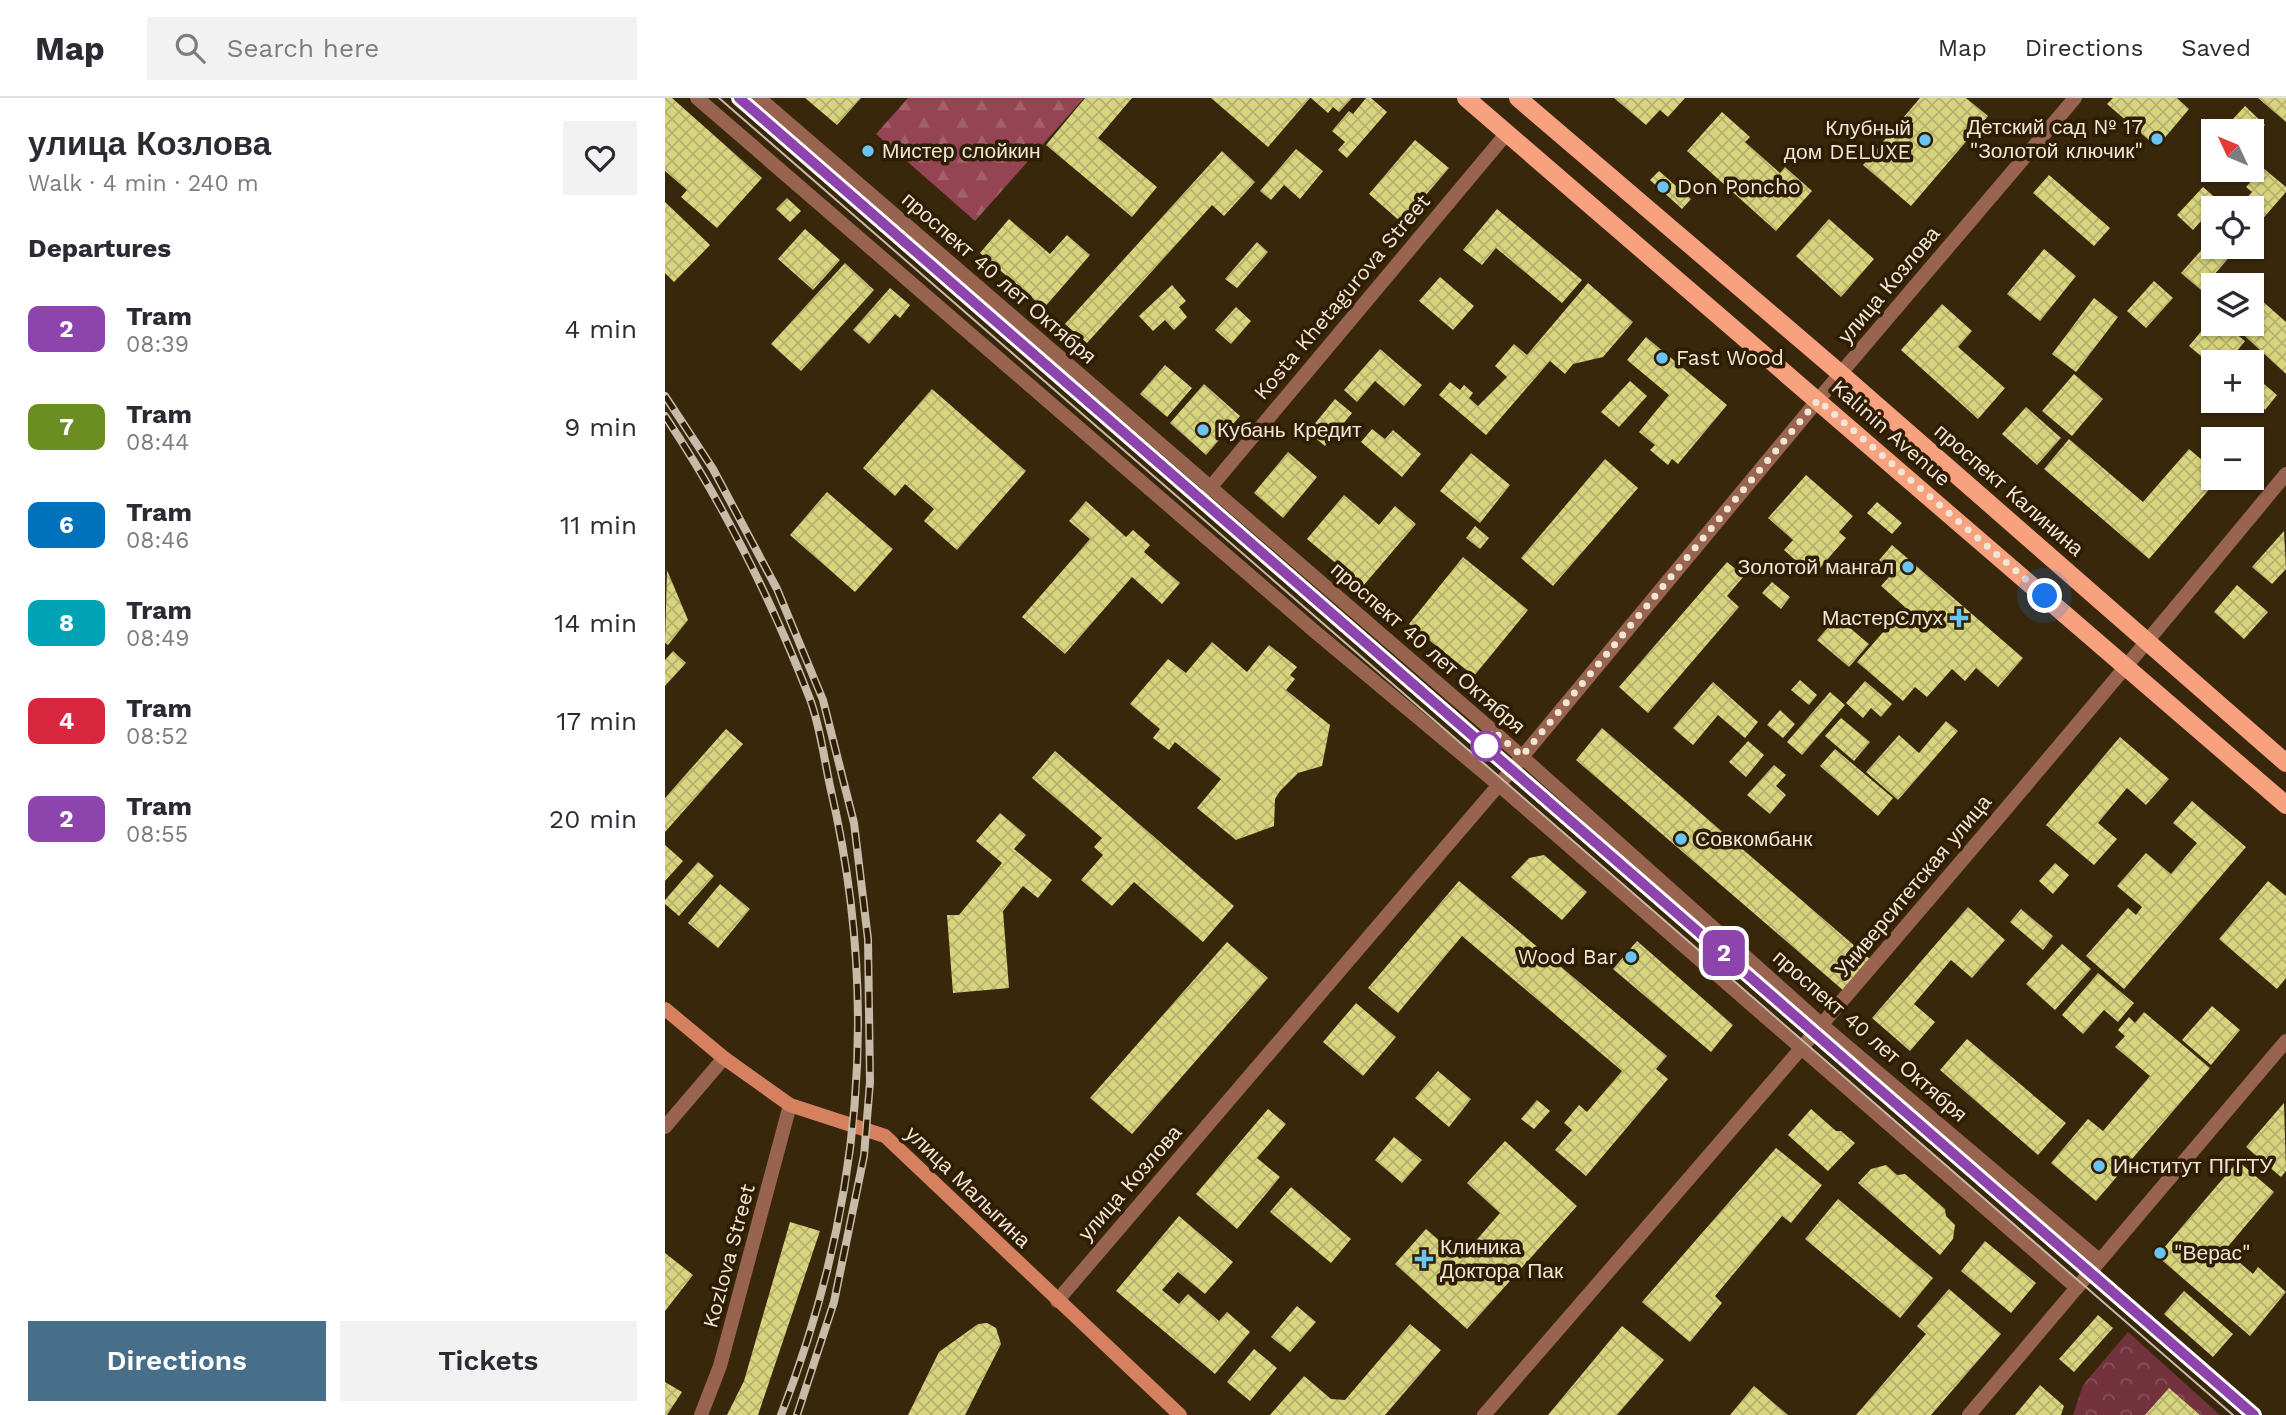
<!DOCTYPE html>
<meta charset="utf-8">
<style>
:root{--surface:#fff;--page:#f2f2f3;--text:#2b2b33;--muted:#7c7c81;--line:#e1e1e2;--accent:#486f89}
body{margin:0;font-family:"Work Sans",sans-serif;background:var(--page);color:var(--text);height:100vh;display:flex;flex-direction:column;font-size:26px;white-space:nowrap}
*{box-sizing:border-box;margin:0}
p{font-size:23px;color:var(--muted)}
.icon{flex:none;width:38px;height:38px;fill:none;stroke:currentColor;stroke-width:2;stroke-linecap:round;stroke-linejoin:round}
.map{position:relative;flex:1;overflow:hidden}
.panel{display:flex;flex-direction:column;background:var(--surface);width:665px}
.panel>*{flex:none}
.badge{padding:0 14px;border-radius:10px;font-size:24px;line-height:46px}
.needle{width:46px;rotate:314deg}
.controls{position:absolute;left:1536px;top:21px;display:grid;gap:14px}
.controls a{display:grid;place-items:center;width:63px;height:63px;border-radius:0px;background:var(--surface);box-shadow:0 2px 5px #0004;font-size:35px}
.you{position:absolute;width:35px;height:35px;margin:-18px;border:5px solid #fff;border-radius:50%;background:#1a73e8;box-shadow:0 0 0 10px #1a73e833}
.map>.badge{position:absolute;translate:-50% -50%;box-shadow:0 0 0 4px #fff}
h2{padding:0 28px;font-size:26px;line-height:63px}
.round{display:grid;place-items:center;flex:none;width:74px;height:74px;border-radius:0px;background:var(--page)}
.summary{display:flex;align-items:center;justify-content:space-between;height:119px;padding:0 28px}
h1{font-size:33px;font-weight:600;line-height:52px}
.action{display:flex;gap:14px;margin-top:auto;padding:14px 28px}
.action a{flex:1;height:80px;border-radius:0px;background:var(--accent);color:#fff;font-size:28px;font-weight:600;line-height:80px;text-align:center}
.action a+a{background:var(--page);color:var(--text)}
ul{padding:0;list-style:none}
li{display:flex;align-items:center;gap:21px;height:98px;padding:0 28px}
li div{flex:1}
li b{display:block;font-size:26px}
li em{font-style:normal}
li .badge{min-width:77px;font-weight:700;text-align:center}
header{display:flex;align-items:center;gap:42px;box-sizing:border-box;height:98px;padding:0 35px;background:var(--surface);border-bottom:2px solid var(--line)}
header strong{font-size:33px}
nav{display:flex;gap:38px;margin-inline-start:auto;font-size:24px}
.search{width:490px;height:63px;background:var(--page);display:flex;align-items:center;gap:18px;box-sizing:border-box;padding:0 24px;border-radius:0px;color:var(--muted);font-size:26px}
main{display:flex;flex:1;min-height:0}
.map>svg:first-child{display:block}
</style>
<header>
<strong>Map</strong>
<div class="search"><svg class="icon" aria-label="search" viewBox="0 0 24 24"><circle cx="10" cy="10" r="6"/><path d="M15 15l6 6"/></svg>Search here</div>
<nav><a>Map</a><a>Directions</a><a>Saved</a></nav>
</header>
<main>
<section class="panel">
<div class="summary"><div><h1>улица Козлова</h1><p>Walk · 4 min · 240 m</p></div><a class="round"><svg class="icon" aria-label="heart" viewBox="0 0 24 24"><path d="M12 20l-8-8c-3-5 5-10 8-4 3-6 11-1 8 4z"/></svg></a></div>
<h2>Departures</h2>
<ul>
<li><span class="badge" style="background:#8e44ad;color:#fff">2</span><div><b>Tram</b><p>08:39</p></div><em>4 min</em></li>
<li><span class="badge" style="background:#6b8e23;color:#fff">7</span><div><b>Tram</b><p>08:44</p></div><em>9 min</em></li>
<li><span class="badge" style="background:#0072bc;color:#fff">6</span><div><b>Tram</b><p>08:46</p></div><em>11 min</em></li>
<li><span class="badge" style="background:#00a3b4;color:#fff">8</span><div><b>Tram</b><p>08:49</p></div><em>14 min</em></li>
<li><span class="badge" style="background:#d7263d;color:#fff">4</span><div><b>Tram</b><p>08:52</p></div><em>17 min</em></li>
<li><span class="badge" style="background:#8e44ad;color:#fff">2</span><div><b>Tram</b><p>08:55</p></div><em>20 min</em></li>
</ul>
<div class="action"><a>Directions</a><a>Tickets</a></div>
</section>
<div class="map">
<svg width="1621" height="1317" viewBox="0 0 1621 1317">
<defs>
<pattern id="forest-firs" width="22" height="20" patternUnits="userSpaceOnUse" patternTransform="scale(1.75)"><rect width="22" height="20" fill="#944453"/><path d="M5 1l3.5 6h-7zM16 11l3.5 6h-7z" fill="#a35f6b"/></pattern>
<pattern id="park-crowns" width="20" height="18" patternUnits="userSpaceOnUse" patternTransform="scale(1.75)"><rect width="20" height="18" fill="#72333f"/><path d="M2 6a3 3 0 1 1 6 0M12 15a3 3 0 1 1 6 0" fill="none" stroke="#87505a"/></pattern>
<pattern id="building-cross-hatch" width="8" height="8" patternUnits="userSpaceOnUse" patternTransform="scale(1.75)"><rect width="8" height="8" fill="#d8d47e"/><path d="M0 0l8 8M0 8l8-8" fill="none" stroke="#b4b06e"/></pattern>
</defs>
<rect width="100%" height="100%" fill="#39270c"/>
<path fill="url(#forest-firs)" d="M243 0H419L310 123 211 36Z"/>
<path fill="url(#park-crowns)" d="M1463 1234 1555 1317H1408L1418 1287Z"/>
<g fill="url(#building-cross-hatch)">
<path d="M0 0H7L97 80 52 130 16 99 22 92 0 73Z"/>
<path d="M140 0H196L172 27Z"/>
<path d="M420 0H467L433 40 492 89 467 119 381 47Z"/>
<path d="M546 0H645L603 49Z"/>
<path d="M646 0H687L674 14 668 9 663 15Z"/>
<path d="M701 0H706L722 14 682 60 673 52 680 44 667 33 684 13 688 16Z"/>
<path d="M949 0H1020L1003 19 995 12 981 27Z"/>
<path d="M1255 0H1301L1323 18 1246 108 1198 67Z"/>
<path d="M1448 0H1512L1524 11 1492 49 1442 6Z"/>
<path d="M1593 0H1621V24Z"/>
<path d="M1580 8 1600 27 1587 41V33H1557Z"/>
<path d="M1057 14 1085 39 1080 44 1115 75 1120 69 1147 93 1111 133 1022 53Z"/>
<path d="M750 42 784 70 737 125 704 96Z"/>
<path d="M631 51 658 73 635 101 619 87 606 102 595 93Z"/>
<path d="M557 53 590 84 559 118 547 107 422 245 400 226Z"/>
<path d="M1598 70 1621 89V94L1587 133V110H1573L1587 94 1581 89Z"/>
<path d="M994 73 1026 101 1017 111 985 82Z"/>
<path d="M1384 77 1445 130 1429 148 1368 95Z"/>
<path d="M1538 89 1554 103 1528 132 1512 117Z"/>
<path d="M122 100 136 113 125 124 111 111Z"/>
<path d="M0 104 45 147 9 184 0 175Z"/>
<path d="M832 111 917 182 897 205 831 150 817 167 798 152Z"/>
<path d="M344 121 385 156 402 137 425 157 379 210 315 155Z"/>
<path d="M1164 121 1209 161 1176 199 1131 158Z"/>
<path d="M140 131 175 162 148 192 113 161Z"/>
<path d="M1549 138V149H1573L1536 192 1516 175Z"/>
<path d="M592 144 603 154 572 190 560 181Z"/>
<path d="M1379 151 1411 178 1375 223 1342 196Z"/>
<path d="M180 165 209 192 136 273 106 246Z"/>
<path d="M775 179 809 208 788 232 754 203Z"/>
<path d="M1489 183 1508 200 1481 230 1462 213Z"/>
<path d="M923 185 968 224 938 259 908 266 900 276 885 263 821 337 774 297 785 284 795 292 799 287 808 295 804 300 813 308 842 279 830 268 849 246 862 257Z"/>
<path d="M507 187 521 203 514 209 522 219 509 232 500 222 488 233 474 218Z"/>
<path d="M225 190 245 207 235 220 230 216 204 246 188 232Z"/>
<path d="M1429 200 1453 219 1411 274 1387 256Z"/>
<path d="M1595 201 1621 224V276L1570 229 1573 226H1587V210Z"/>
<path d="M1277 206 1307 233 1293 249 1340 290 1313 321 1236 252Z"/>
<path d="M571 209 586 223 566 246 550 232Z"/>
<path d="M1549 218V226H1559L1580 243 1567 259 1573 264H1549V269L1524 248Z"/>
<path d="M981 239 1062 307 1013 366 1007 361 1003 367 985 352 990 347 974 334 1004 297 962 262Z"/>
<path d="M715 251 757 287 739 308 710 283 692 304 679 292Z"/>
<path d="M500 267 527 290 502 319 475 296Z"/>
<path d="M1409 276 1438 301 1407 338 1377 313Z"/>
<path d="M1587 276 1612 297 1600 312 1587 301Z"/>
<path d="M965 283 982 298 954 329 936 314Z"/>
<path d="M539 286 575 318 541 357 505 325Z"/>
<path d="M267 291 361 373 292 452 259 423 269 411 240 386 230 398 198 370Z"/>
<path d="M670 301 687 315 660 348 643 334Z"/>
<path d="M1361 309 1396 340 1372 367 1337 336Z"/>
<path d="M707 331 720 341 728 332 756 356 737 379 696 344Z"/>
<path d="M1404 341 1478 404 1524 351 1549 372V380H1554L1484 461 1379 371Z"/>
<path d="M623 354 652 379 618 420 589 395Z"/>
<path d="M806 355 845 387 815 425 775 393Z"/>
<path d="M940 361 973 390 888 488 856 460Z"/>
<path d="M1141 377 1188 418 1174 434 1181 440 1148 478 1119 452 1128 442 1103 420Z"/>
<path d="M162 394 228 451 190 494 125 437Z"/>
<path d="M679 397 714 427 730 408 751 426 698 488 642 441Z"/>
<path d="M421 403 461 439 468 432 485 447 479 454 515 485 497 506 467 479 400 556 357 519 425 441 404 423Z"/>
<path d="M1212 404 1237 425 1227 436 1202 415Z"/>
<path d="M810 428 824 440 815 451 801 440Z"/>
<path d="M1619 433 1621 471 1607 486 1587 469Z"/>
<path d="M1227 447 1358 560 1333 589 1311 570 1300 583 1287 571 1262 599 1250 589 1238 603 1192 564 1240 509 1216 488 1224 479 1210 467Z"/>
<path d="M798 459 863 512 809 578 744 526Z"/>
<path d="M1062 464 1079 478 1062 498 1074 509 983 615 954 589Z"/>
<path d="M2 472 23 522 3 547 0 545Z"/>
<path d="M1107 484 1125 499 1116 511 1097 495Z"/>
<path d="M1572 487 1603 514 1579 541 1549 514Z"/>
<path d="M1172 519 1204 546 1184 569 1152 542Z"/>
<path d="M547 544 582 574 604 547 632 569 625 577 630 581 621 592 665 627 657 668 633 675 615 693 610 701 609 728 571 742 532 710 556 681 510 644 504 652 488 640 495 631 465 606 503 561 521 575Z"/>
<path d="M8 553 21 565 0 588V562Z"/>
<path d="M1135 582 1152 597 1144 607 1126 592Z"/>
<path d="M1200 583 1227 606 1216 619 1206 610 1198 620 1181 605Z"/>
<path d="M1048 584 1093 624 1080 640 1053 617 1028 647 1008 630Z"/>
<path d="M1165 594 1180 607 1137 657 1122 644Z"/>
<path d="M1115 612 1130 626 1118 640 1102 627Z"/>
<path d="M1176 620 1205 644 1189 663 1160 638Z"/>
<path d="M1281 623 1293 633 1233 702 1201 674 1234 637 1254 655Z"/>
<path d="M937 630 1206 862 1179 893 911 662Z"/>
<path d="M61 631 78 646 0 734V700Z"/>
<path d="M1455 639 1504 681 1481 707 1462 690 1433 725 1452 741 1429 767 1381 727Z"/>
<path d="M1083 643 1099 657 1081 679 1064 664Z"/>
<path d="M1170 651 1228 700 1213 718 1155 668Z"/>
<path d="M390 653 569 808 538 844 469 784 447 808 416 782 438 757 429 749 437 740 367 680Z"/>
<path d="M1109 667 1121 677 1111 688 1121 697 1105 716 1082 697Z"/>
<path d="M1527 703 1581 749 1459 891 1421 858 1463 810 1471 817 1477 809 1452 788 1481 755 1506 776 1532 745 1508 725Z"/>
<path d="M335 715 361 737 349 751 387 782 373 800 358 788 338 813 344 890 288 895 282 817H294L337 765 311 743Z"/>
<path d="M0 747 18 763 0 783Z"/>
<path d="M879 757 922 794 897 822 846 779 864 760Z"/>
<path d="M33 764 49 778 14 818 0 806V802Z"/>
<path d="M1390 765 1404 777 1388 796 1374 783Z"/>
<path d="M794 783 1002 958 991 971 1003 981 921 1078 890 1052 907 1032 899 1025 914 1007 922 1014 957 973 797 838 733 915 703 890Z"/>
<path d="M1603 783 1621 798V880L1612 891 1554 841Z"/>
<path d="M55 786 85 811 53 850 23 825Z"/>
<path d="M1303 809 1340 842 1307 880 1286 862 1249 906 1270 924 1245 953 1207 920Z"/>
<path d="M1356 811 1388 838 1378 852 1345 824Z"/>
<path d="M972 843 1068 927 1046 954 948 871Z"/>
<path d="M562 844 603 880 467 1036 425 1000Z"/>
<path d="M1397 846 1426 871 1390 912 1361 886Z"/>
<path d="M1433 875 1469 905 1453 924 1439 912 1418 936 1397 917Z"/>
<path d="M691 905 731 939 698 978 658 944Z"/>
<path d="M1547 908 1575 932 1546 967 1517 942Z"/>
<path d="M1479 914 1545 970 1431 1103 1386 1065 1423 1021 1438 1033 1485 978 1450 949 1460 938 1453 932 1464 919 1470 925Z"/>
<path d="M1302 941 1401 1025 1373 1057 1275 972Z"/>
<path d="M773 973 806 1001 784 1029 750 1000Z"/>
<path d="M872 1002 885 1013 869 1031 856 1021Z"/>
<path d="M1619 1005 1621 1073 1616 1079 1581 1049Z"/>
<path d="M603 1011 621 1026 592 1060 615 1079 572 1131 531 1096Z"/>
<path d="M1146 1011 1171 1033H1176L1190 1045 1163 1073 1123 1037Z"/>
<path d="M729 1039 757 1062 737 1085 710 1062Z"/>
<path d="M840 1043 912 1108 802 1231 730 1166 761 1131 795 1161 835 1115 802 1085Z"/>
<path d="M1111 1050 1157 1087 1126 1125 1117 1118 1050 1198 1057 1205 1025 1244 977 1204Z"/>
<path d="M1573 1063 1609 1094 1560 1152 1588 1176 1593 1169 1621 1194 1585 1238 1492 1158Z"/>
<path d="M1221 1067 1232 1077 1240 1076 1280 1111 1281 1118 1290 1127 1288 1141 1275 1157 1193 1085 1206 1071Z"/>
<path d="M626 1089 686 1141 666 1165 605 1114Z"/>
<path d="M1173 1101 1268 1180 1235 1220 1140 1141Z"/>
<path d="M514 1118 568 1164 540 1196 513 1174 497 1192 514 1206 523 1196 554 1223 562 1214 585 1234 550 1276 451 1193Z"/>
<path d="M125 1124 155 1133 93 1317H62L79 1283Z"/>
<path d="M1320 1143 1371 1185 1346 1215 1296 1173Z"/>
<path d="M0 1155 28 1177 0 1213Z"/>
<path d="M1284 1191 1336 1236 1266 1317H1191L1261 1236 1252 1228Z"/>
<path d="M1519 1193 1568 1236 1548 1259 1499 1216Z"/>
<path d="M632 1208 651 1224 625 1254 606 1239Z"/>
<path d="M1433 1217 1448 1230 1409 1274 1394 1261Z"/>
<path d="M322 1225 331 1230 336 1246 300 1317H243L274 1254 313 1226Z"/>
<path d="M745 1226 776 1252 720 1317H605L639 1278 666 1301 680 1302Z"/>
<path d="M957 1228 999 1262 952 1317H883Z"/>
<path d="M589 1251 612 1270 585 1303 562 1284Z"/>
<path d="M0 1284 17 1294 2 1317H0Z"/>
<path d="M1375 1287 1399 1308 1396 1317H1350Z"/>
<path d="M1089 1288 1123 1317H1065Z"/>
<path d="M1504 1290 1535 1317H1480Z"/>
</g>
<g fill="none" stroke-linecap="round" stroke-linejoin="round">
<g stroke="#98634f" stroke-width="14">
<path d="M544 391 842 35"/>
<path d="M0 1029 59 960"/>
<path d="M392 1203 838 682 1153 302 1410 0"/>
<path d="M819 1317C1089 1006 1359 694 1621 376"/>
</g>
<g stroke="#98634f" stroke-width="14">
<path d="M32 0 648 532 834 687 1412 1190"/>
<path d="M94 0 827 632 1157 927 1434 1162"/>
<path d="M36 1317 55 1268 125 1007"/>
<path d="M1304 1317 1621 943"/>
</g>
<path stroke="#d58160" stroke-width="14" d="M0 911 59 960 125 1007 220 1038 515 1317"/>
<g stroke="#f8a17f" stroke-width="18">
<path d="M801 0 1621 707"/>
<path d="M853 0 1176 276 1621 665"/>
</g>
<g stroke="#c7baa8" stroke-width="2">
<path d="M54 0 1568 1317"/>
<path d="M74 0 1589 1317"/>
</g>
<g stroke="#c7baa8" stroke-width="8">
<g id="rail">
<path d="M0 298 48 371 112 491 158 602 189 725 203 841 205 984 199 1058 169 1204 132 1317"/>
<path d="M0 318C58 405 107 503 145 601 155 628 159 660 165 688 216 905 196 1111 116 1317"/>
</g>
</g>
<use href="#rail" stroke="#2e1d03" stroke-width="5" stroke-dasharray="16" stroke-linecap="butt"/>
</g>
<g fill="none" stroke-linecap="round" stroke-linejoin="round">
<g stroke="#fff" stroke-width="16">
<path id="line" d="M74 0 1589 1317"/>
</g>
<use href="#line" stroke="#8e44ad" stroke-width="10"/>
<path stroke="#f1e5d6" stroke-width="7" stroke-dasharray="0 12.6" d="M821 648 827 632 857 658 1153 302 1380 498"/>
</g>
<g fill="#6bc3f2" stroke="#2e1d03" stroke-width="2.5">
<circle cx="1492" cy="41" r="7"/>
<circle cx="1260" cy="42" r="7"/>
<circle cx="203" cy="53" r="7"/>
<circle cx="998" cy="89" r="7"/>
<circle cx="997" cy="260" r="7"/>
<circle cx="538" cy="332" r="7"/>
<circle cx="1243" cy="469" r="7"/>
<path d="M1290.5 509.5h7v7h7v7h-7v7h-7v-7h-7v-7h7z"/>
<circle cx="1016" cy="741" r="7"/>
<circle cx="966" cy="859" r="7"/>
<circle cx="1434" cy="1068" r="7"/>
<circle cx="1495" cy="1155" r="7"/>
<path d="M755.5 1150.5h7v7h7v7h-7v7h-7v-7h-7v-7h7z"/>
</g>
<circle fill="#fff" stroke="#8e44ad" stroke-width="3.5" cx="821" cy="648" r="14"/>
<g text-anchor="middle" stroke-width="7" stroke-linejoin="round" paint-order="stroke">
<g font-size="21" fill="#f1e5d6" stroke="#2e1d03" text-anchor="start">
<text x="1478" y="36" text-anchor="end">Детский сад № 17<tspan x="1478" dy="24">"Золотой ключик"</tspan></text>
<text x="1246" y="37" text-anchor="end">Клубный<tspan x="1246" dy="24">дом DELUXE</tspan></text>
<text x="217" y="60">Мистер слойкин</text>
<text x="1012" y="96">Don Poncho</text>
<text x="1011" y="267">Fast Wood</text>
<text x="552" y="339">Кубань Кредит</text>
<text x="1229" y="476" text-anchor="end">Золотой мангал</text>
<text x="1278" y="527" text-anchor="end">МастерСлух</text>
<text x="1030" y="748">Совкомбанк</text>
<text x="952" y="866" text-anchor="end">Wood Bar</text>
<text x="1448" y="1075">Институт ПГГТУ</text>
<text x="775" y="1156">Клиника<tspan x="775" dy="24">Доктора Пак</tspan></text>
<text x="1509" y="1162">"Верас"</text>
</g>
<g font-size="21" fill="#f1e5d6" stroke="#2e1d03">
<text transform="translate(334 180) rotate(41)" y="7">проспект 40 лет Октября</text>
<text transform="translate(1224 187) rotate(-50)" y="7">улица Козлова</text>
<text transform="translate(677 199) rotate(-50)" y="7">Kosta Khetagurova Street</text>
<text transform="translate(1226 335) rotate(41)" y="7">Kalinin Avenue</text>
<text transform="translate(1344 392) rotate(41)" y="7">проспект Калинина</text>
<text transform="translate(763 550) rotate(41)" y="7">проспект 40 лет Октября</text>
<text transform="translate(1248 788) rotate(-50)" y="7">Университетская улица</text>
<text transform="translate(1205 938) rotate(41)" y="7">проспект 40 лет Октября</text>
<text transform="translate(465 1085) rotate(-49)" y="7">улица Козлова</text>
<text transform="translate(303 1089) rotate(44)" y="7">улица Малыгина</text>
<text transform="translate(64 1158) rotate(-75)" y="7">Kozlova Street</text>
</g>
</g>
</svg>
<div class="controls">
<a><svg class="needle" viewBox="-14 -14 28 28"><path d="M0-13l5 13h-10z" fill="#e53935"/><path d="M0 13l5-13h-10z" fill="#7c7c81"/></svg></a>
<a><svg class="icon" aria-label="locate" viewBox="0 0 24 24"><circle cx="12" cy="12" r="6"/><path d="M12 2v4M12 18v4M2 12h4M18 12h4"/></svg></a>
<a><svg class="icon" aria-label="layers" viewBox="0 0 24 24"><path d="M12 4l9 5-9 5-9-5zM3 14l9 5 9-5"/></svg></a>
<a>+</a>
<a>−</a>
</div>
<div class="you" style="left:1380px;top:498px"></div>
<b class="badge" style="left:1059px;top:855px;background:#8e44ad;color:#fff">2</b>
</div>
</main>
